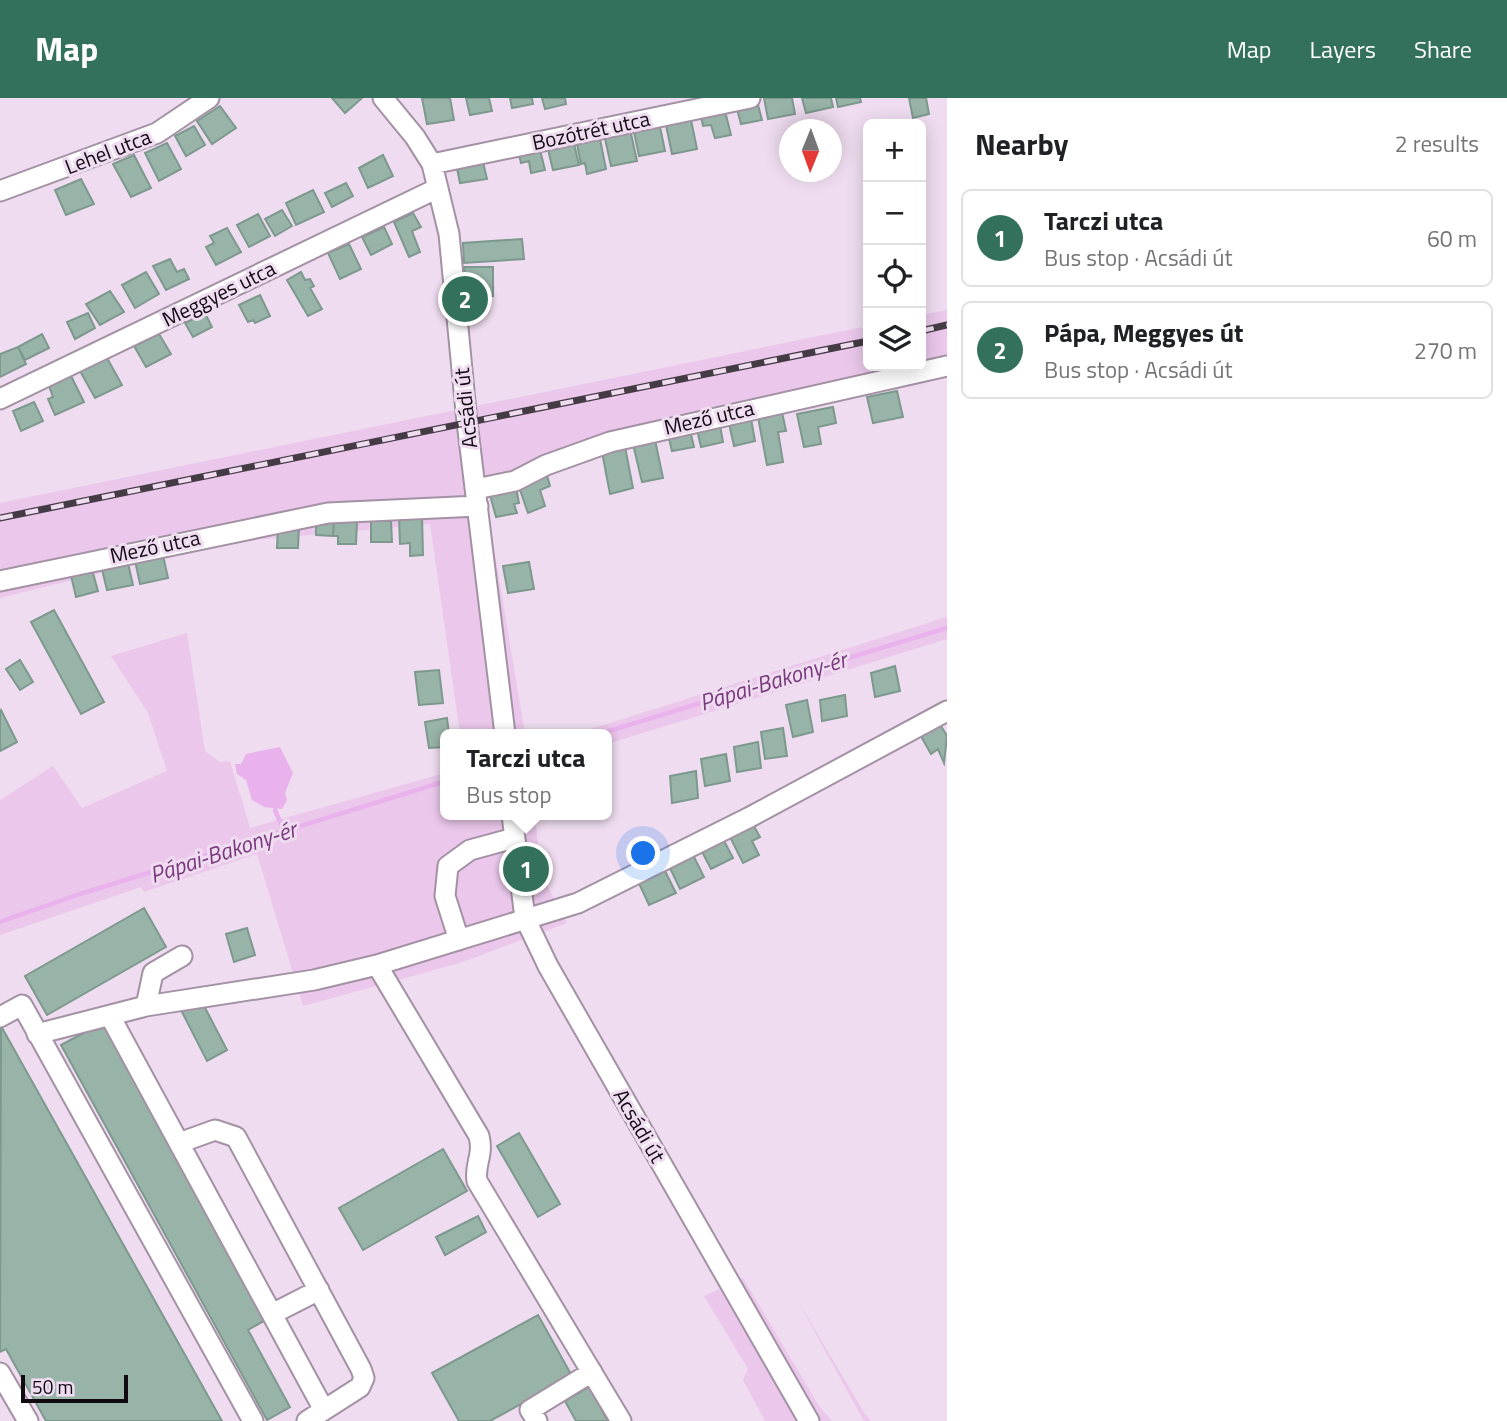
<!DOCTYPE html>
<html lang="en">
<head>
<meta charset="utf-8">
<style>
  :root { --surface:#fff; --page:#f2f2f2; --text:#202124; --muted:#757577; --line:#e0e0e0; --accent:#34715c }
  body { margin:0; font-family:"Titillium Web",sans-serif; background:var(--page); color:var(--text) }
  .controls { position:absolute; right:21px; top:21px; display:grid; overflow:hidden; border-radius:10px; box-shadow:0 4px 18px #0003 }
  .controls button { width:63px; height:63px; display:grid; place-items:center; padding:0; border:0; border-bottom:2px solid var(--line); background:var(--surface); color:var(--text); font:35px sans-serif }
  .compass { position:absolute; left:779px; top:21px; width:63px; height:63px; border-radius:50%; background:var(--surface); box-shadow:0 4px 18px #0003; rotate:181deg }
  .scale { position:absolute; left:21px; bottom:18px; width:107px; box-sizing:border-box; padding-left:7px; border:4px solid #110b11; border-top:0; font-size:19px; line-height:24px; white-space:nowrap; color:#110b11; -webkit-text-stroke:5px #efdcf0; paint-order:stroke }
  .you { position:absolute; left:644px; top:756px; width:24px; height:24px; margin:-18px; border:5px solid #fff; border-radius:50%; background:#1a73e8; box-shadow:0 0 0 10px #1a73e833 }
  .badge { display:grid; place-items:center; width:46px; height:46px; border-radius:50%; background:var(--accent); color:#fff; font-size:23px; font-weight:700 }
  .pin { position:absolute; translate:-50% -50%; border:4px solid #fff; box-shadow:0 2px 7px #0006 }
  .popup { position:absolute; left:440px; top:631px; width:172px; height:91px; box-sizing:border-box; display:grid; place-content:center; border-radius:10px; background:var(--surface); filter:drop-shadow(0 2px 5px #0005); font-size:23px; white-space:nowrap; color:var(--muted) }
  .popup b { font-size:26px; color:var(--text) }
  .popup::after { content:''; position:absolute; left:50%; top:100%; margin-left:-14px; border:14px solid transparent; border-top-color:var(--surface) }
  .list { margin:0; padding:0; list-style:none }
  h2 { display:flex; justify-content:space-between; align-items:center; height:91px; margin:0; padding:0 28px; font-size:30px }
  h2 small { font-size:23px; font-weight:400; color:var(--muted) }
  .list li { display:grid; grid-template-columns:46px 1fr auto; gap:21px; align-items:center; box-sizing:border-box; height:98px; margin:0 14px 14px; padding:0 14px; border:2px solid var(--line); border-radius:10px }
  .list b { display:block; font-size:26px; white-space:nowrap }
  .list p { margin:0; font-size:23px; white-space:nowrap; color:var(--muted) }
  .list em { font-size:23px; font-style:normal; color:var(--muted) }
  .icon { flex:none; width:38px; height:38px; fill:none; stroke:currentColor; stroke-width:2; stroke-linecap:round; stroke-linejoin:round }
  .map { position:relative; flex:none; width:947px; height:1323px; overflow:hidden }
  header { display:flex; align-items:center; gap:42px; box-sizing:border-box; height:98px; padding:0 35px; background:var(--accent); color:#fff }
  header strong { font-size:33px }
  nav { display:flex; gap:38px; margin-inline-start:auto; font-size:24px }
  main { display:flex }
  aside { flex:1; background:var(--surface) }
  .map>svg:first-child { display:block }
</style>
</head>
<body>
<header>
<strong>Map</strong>
<nav><a>Map</a><a>Layers</a><a>Share</a></nav>
</header>
<main>
<div class="map">
<svg width="947" height="1323" viewBox="0 0 947 1323">
  <rect width="100%" height="100%" fill="#efdcf0"/>
  <path fill="#eac7eb" d="M 947,212 L 947,277 L 619,345 L 485,396 L 525,636 L 460,636 L 430,426 L 220,445 L 0,500 L 0,405 L 868,228 L 868,268 L 921,268 L 921,217 Z
    M 947,519 L 947,541 L 607,646 L 606,636 L 575,636 Z
    M 187,535 L 205,653 L 220,664 L 230,663 L 250,730 L 445,675 L 446,717 L 535,717 L 541,776 L 567,825 L 460,865 L 303,908 L 257,756 L 144,794 L 141,789 L 0,837 L 0,702 L 53,668 L 82,710 L 167,673 L 148,615 L 111,558 Z
    M 743,1180 L 819,1308 L 832,1323 L 765,1323 L 743,1282 L 748,1271 L 704,1198 Z
    M 796,1200 L 865,1316 L 871,1323 L 864,1323 Z"/>
  <path fill="#e9b2ec" d="M 280,649 L 293,675 L 285,695 L 287,702 L 282,711 L 264,709 L 252,702 L 246,682 L 237,676 L 235,666 L 241,666 L 246,656 Z"/>
  <g fill="none" stroke-linecap="round" stroke-linejoin="round">
    <path stroke="#e9b2ec" stroke-width="4.5" d="M 599,636 L 947,530
      M 275,712 L 284,733
      M 0,824 L 80,796 L 446,683"/>
  </g>
  <path fill="#98b3a8" stroke="#7d988d" stroke-width="2" d="M 332,0 L 362,0 L 345,15 Z
    M 422,0 L 450,0 L 454,22 L 427,26 Z
    M 466,0 L 489,0 L 492,13 L 470,17 Z
    M 510,0 L 532,0 L 533,6 L 512,10 Z
    M 542,0 L 565,0 L 566,6 L 545,11 Z
    M 764,0 L 792,0 L 795,16 L 768,21 Z
    M 802,0 L 831,0 L 833,9 L 806,15 Z
    M 836,0 L 860,0 L 861,4 L 838,9 Z
    M 909,0 L 926,0 L 929,16 L 913,20 Z
    M 757,3 L 762,22 L 741,26 L 736,7 Z
    M 220,8 L 236,30 L 212,46 L 197,23 Z
    M 724,9 L 731,37 L 715,40 L 711,27 L 703,28 L 700,14 Z
    M 690,17 L 697,51 L 672,56 L 665,22 Z
    M 659,24 L 665,53 L 639,58 L 633,29 Z
    M 194,28 L 205,47 L 186,58 L 175,38 Z
    M 630,31 L 637,63 L 611,68 L 604,36 Z
    M 599,36 L 606,71 L 587,76 L 585,65 L 581,66 L 576,41 Z
    M 573,41 L 579,67 L 553,72 L 547,47 Z
    M 167,45 L 181,71 L 159,83 L 145,55 Z
    M 539,48 L 545,72 L 531,75 L 529,63 L 521,65 L 518,52 Z
    M 134,57 L 151,90 L 131,99 L 113,66 Z
    M 383,57 L 393,78 L 368,90 L 359,70 Z
    M 482,60 L 487,81 L 460,85 L 456,65 Z
    M 81,81 L 94,106 L 66,117 L 55,92 Z
    M 346,85 L 353,98 L 332,109 L 325,95 Z
    M 313,92 L 324,114 L 296,127 L 286,105 Z
    M 282,112 L 292,128 L 275,138 L 265,121 Z
    M 413,115 L 421,129 L 412,133 L 420,154 L 409,159 L 394,124 Z
    M 258,116 L 270,138 L 249,149 L 237,127 Z
    M 384,129 L 392,146 L 371,157 L 362,139 Z
    M 227,130 L 241,154 L 216,167 L 206,149 L 214,145 L 210,138 Z
    M 522,141 L 524,161 L 464,165 L 463,145 Z
    M 349,146 L 361,171 L 340,181 L 328,155 Z
    M 170,161 L 177,174 L 184,171 L 189,181 L 166,192 L 153,168 Z
    M 464,169 L 493,169 L 493,198 L 465,199 Z
    M 146,174 L 159,196 L 135,210 L 122,187 Z
    M 301,174 L 305,182 L 310,181 L 314,188 L 310,190 L 322,211 L 308,218 L 287,182 Z
    M 110,193 L 124,214 L 100,227 L 86,206 Z
    M 260,197 L 270,218 L 255,225 L 253,222 L 248,224 L 239,207 Z
    M 88,215 L 95,230 L 75,241 L 67,224 Z
    M 205,215 L 212,229 L 193,239 L 185,225 Z
    M 42,236 L 49,250 L 25,262 L 18,249 Z
    M 159,236 L 171,256 L 146,269 L 134,248 Z
    M 18,249 L 26,266 L 0,279 L 0,256 Z
    M 107,260 L 122,287 L 95,300 L 80,273 Z
    M 71,278 L 84,304 L 55,317 L 48,301 L 53,299 L 49,288 Z
    M 897,293 L 903,319 L 873,325 L 867,299 Z
    M 34,304 L 43,323 L 21,333 L 13,313 Z
    M 833,309 L 836,325 L 818,329 L 821,346 L 804,349 L 797,316 Z
    M 782,314 L 786,333 L 778,334 L 783,364 L 767,367 L 758,319 Z
    M 750,315 L 755,343 L 734,348 L 728,321 Z
    M 719,322 L 723,344 L 701,349 L 696,327 Z
    M 689,328 L 694,349 L 672,353 L 667,332 Z
    M 655,342 L 663,380 L 642,384 L 633,346 Z
    M 625,349 L 633,390 L 610,396 L 602,354 Z
    M 546,374 L 550,388 L 540,392 L 545,408 L 528,415 L 518,386 Z
    M 516,390 L 519,405 L 514,406 L 517,415 L 496,419 L 490,397 Z
    M 422,418 L 423,457 L 410,458 L 410,445 L 400,446 L 399,419 Z
    M 371,423 L 391,423 L 392,444 L 371,444 Z
    M 316,424 L 334,424 L 333,438 L 316,437 Z
    M 334,424 L 357,424 L 356,446 L 338,446 L 338,438 L 333,438 Z
    M 278,428 L 299,429 L 298,450 L 277,450 Z
    M 162,453 L 168,480 L 140,486 L 134,458 Z
    M 127,461 L 133,487 L 107,492 L 101,467 Z
    M 529,464 L 534,491 L 508,495 L 503,468 Z
    M 91,468 L 98,493 L 76,499 L 70,473 Z
    M 54,512 L 104,604 L 81,616 L 31,524 Z
    M 20,562 L 33,584 L 20,592 L 6,571 Z
    M 895,568 L 900,593 L 875,599 L 871,575 Z
    M 439,572 L 443,605 L 419,607 L 415,574 Z
    M 845,597 L 847,618 L 822,623 L 820,602 Z
    M 807,602 L 813,634 L 793,639 L 786,607 Z
    M 1,612 L 17,644 L 0,653 L 0,613 Z
    M 447,620 L 449,636 L 446,636 L 446,649 L 429,650 L 425,624 Z
    M 938,623 L 947,638 L 944,665 L 938,651 L 931,656 L 918,633 Z
    M 783,630 L 787,658 L 765,661 L 761,634 Z
    M 758,644 L 761,670 L 737,674 L 734,649 Z
    M 726,656 L 730,683 L 705,688 L 701,661 Z
    M 696,673 L 698,700 L 672,705 L 670,678 Z
    M 751,723 L 760,739 L 752,743 L 759,757 L 743,765 L 728,735 Z
    M 721,737 L 733,760 L 711,771 L 699,748 Z
    M 691,753 L 704,779 L 680,791 L 667,764 Z
    M 662,767 L 676,795 L 649,807 L 636,779 Z
    M 144,810 L 166,849 L 47,917 L 25,878 Z
    M 247,830 L 255,857 L 234,864 L 226,836 Z
    M 201,902 L 227,952 L 207,963 L 181,912 Z
    M 104,924 L 267,1221 L 248,1232 L 290,1309 L 267,1322 L 61,947 Z
    M 1,928 L 222,1323 L 46,1323 L 6,1251 L 0,1254 Z
    M 519,1035 L 560,1106 L 538,1119 L 497,1048 Z
    M 443,1051 L 467,1093 L 363,1152 L 339,1110 Z
    M 478,1118 L 486,1134 L 445,1157 L 436,1139 Z
    M 538,1217 L 572,1278 L 490,1323 L 459,1323 L 432,1275 Z
    M 589,1289 L 608,1323 L 576,1323 L 565,1303 Z"/>
  <g fill="none" stroke-linecap="round" stroke-linejoin="round">
    <g stroke="#a391a4" stroke-width="23">
      <path id="minor" d="M 383,0 L 415,39 L 432,66 L 449,136 L 467,324 L 505,636
        M 432,66 L 750,0
        M 0,93 L 157,35 L 209,0
        M 0,301 L 438,90
        M 476,391 L 515,383 L 546,367 L 610,344 L 947,268
        M 0,483 L 328,415 L 478,408
        M 512,717 L 525,820 L 548,868 L 809,1323
        M 459,842 L 445,798 L 448,768 L 470,752 L 514,740
        M 377,867 L 479,1038 C 484,1058 474,1066 477,1083 L 621,1323
        M 146,908 L 153,875 L 182,858
        M 110,918 L 324,1312
        M 0,919 L 22,907 L 253,1323
        M 37,936 L 146,908 L 314,882 L 377,867 L 578,805 L 750,719 L 947,613
        M 179,1045 L 215,1032 L 236,1039 L 361,1271 L 364,1280 L 360,1289 L 307,1323
        M 272,1216 L 319,1192
        M 0,1275 L 28,1323
        M 537,1323 L 530,1312 L 592,1274"/>
    </g>
    <use href="#minor" stroke="#fff" stroke-width="19"/>
    <g stroke="#443b44" stroke-width="7">
      <path id="rail" d="M 921,233 L 947,227
        M 0,420 L 868,243"/>
    </g>
    <use href="#rail" stroke="#efdcf0" stroke-width="4.5" stroke-dasharray="13" stroke-linecap="butt"/>
  </g>
  <g text-anchor="middle" stroke-width="6" stroke-linejoin="round" paint-order="stroke">
    <g font-size="21" fill="#110b11" stroke="#efdcf0">
      <text transform="translate(591 33) rotate(-12)" y="7">Bozótrét utca</text>
      <text transform="translate(108 54) rotate(-21)" y="7">Lehel utca</text>
      <text transform="translate(219 196) rotate(-26)" y="7">Meggyes utca</text>
      <text transform="translate(466 310) rotate(-96)" y="7">Acsádi út</text>
      <text transform="translate(709 320) rotate(-13)" y="7">Mező utca</text>
      <text transform="translate(155 449) rotate(-12)" y="7">Mező utca</text>
      <text transform="translate(639 1028) rotate(60)" y="7">Acsádi út</text>
    </g>
    <g font-size="23" font-style="italic" fill="#793a7e" stroke="#efdcf0">
      <text transform="translate(773 583) rotate(-17)" y="8">Pápai-Bakony-ér</text>
      <text transform="translate(223 754) rotate(-18)" y="8">Pápai-Bakony-ér</text>
    </g>
  </g>
</svg>
<div class="controls">
<button>+</button>
<button>−</button>
<button><svg class="icon" aria-label="locate" viewBox="0 0 24 24"><circle cx="12" cy="12" r="6"/><path d="M12 2v4M12 18v4M2 12h4M18 12h4"/></svg></button>
<button><svg class="icon" aria-label="layers" viewBox="0 0 24 24"><path d="M12 4l9 5-9 5-9-5zM3 14l9 5 9-5"/></svg></button>
</div>
<svg class="compass" viewBox="-18 -18 36 36"><path d="M0-13l5 13h-10z" fill="#e53935"/><path d="M0 13l5-13h-10z" fill="#757577"/></svg>
<div class="scale">50 m</div>
<div class="you"></div>
<div class="pin badge" style="left:526px;top:771px">1</div>
<div class="popup"><b>Tarczi utca</b>Bus stop</div>
<div class="pin badge" style="left:465px;top:201px">2</div>
</div>
<aside>
<h2>Nearby<small>2 results</small></h2>
<ul class="list">
<li><span class="badge">1</span><div><b>Tarczi utca</b><p>Bus stop · Acsádi út</p></div><em>60 m</em></li>
<li><span class="badge">2</span><div><b>Pápa, Meggyes út</b><p>Bus stop · Acsádi út</p></div><em>270 m</em></li>
</ul>
</aside>
</main>
</body>
</html>
